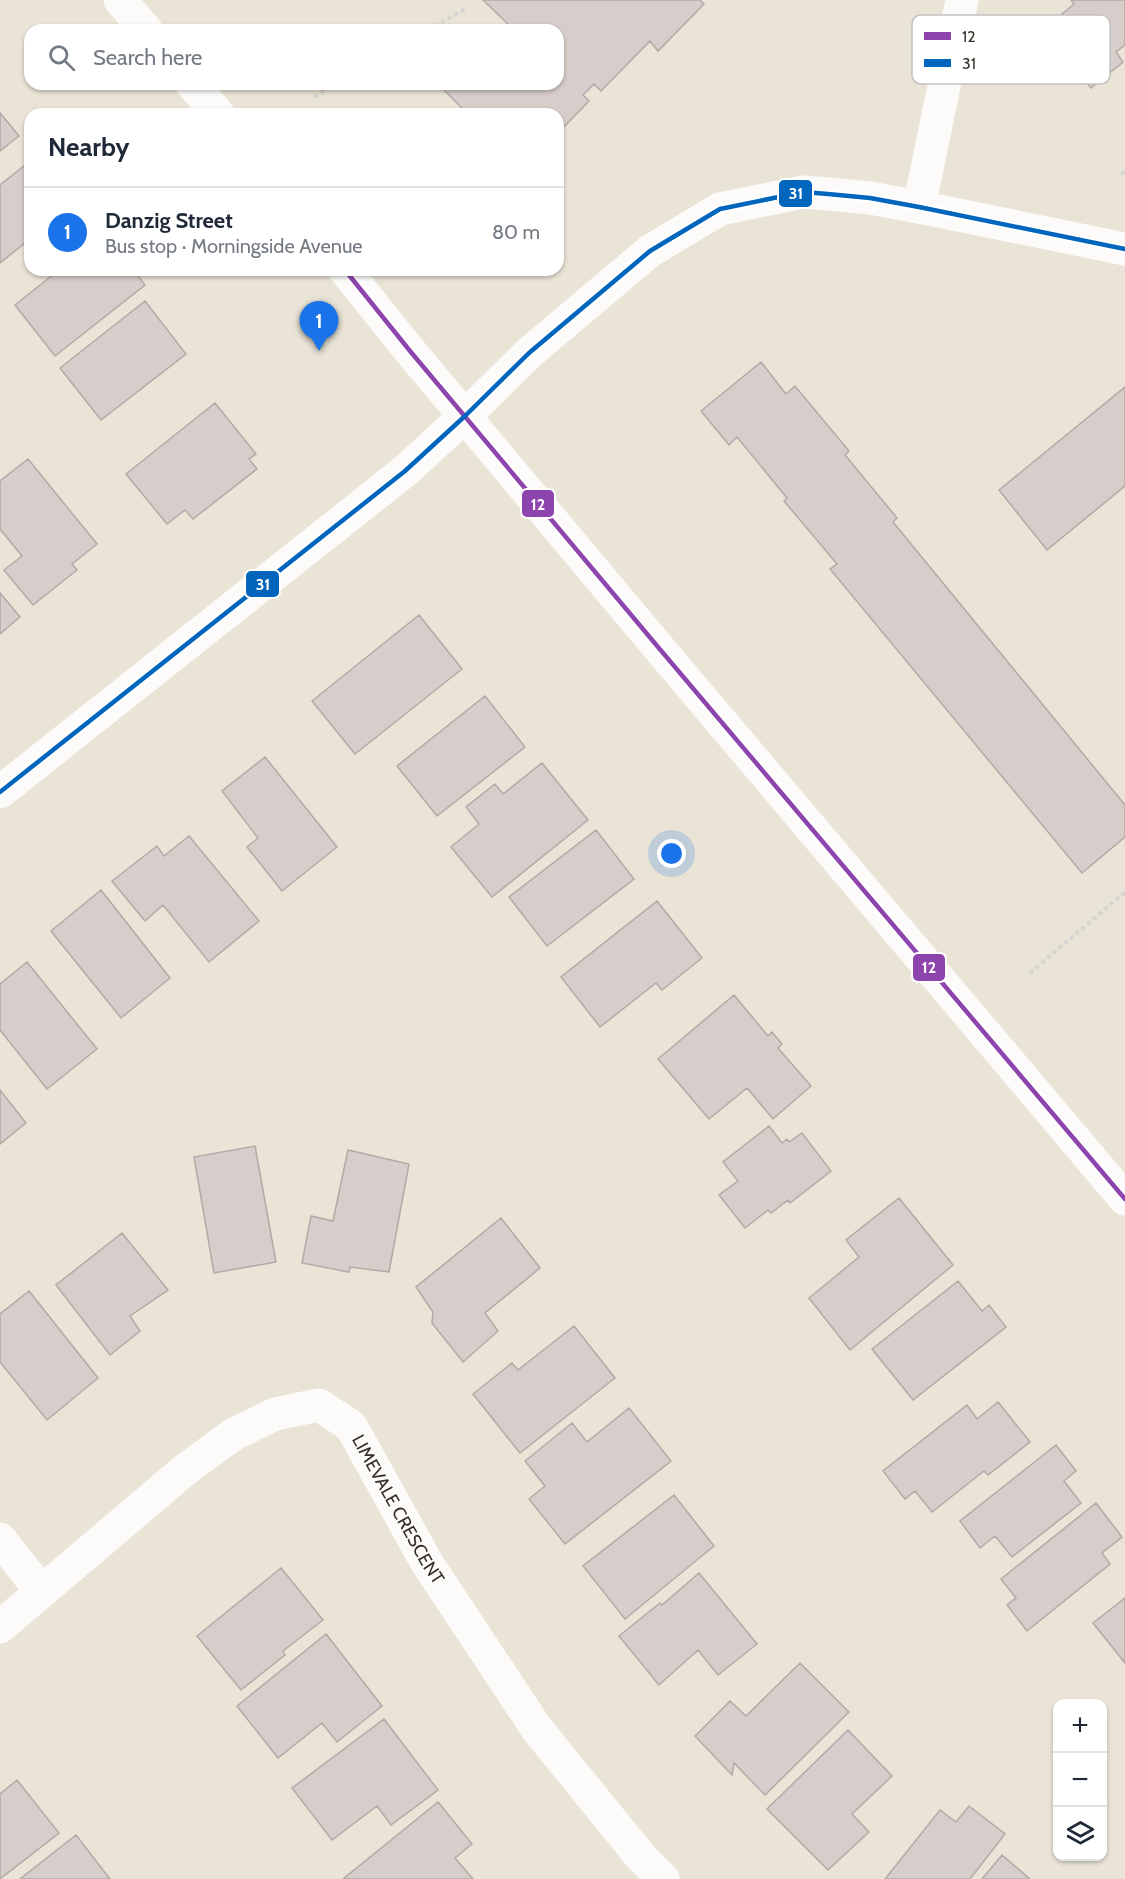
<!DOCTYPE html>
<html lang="en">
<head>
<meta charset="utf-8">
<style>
  :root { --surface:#fff; --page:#f2f2f3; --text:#1f2937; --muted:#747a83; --line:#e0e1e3; --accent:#1a73e8 }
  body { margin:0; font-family:Cabin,sans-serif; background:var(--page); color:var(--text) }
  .controls { position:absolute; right:18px; bottom:18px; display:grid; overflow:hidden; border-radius:12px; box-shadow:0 2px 4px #0004 }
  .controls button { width:54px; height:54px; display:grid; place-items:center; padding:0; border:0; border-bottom:2px solid var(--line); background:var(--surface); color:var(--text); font:30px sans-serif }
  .you { position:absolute; left:672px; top:854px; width:21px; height:21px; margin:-15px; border:4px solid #fff; border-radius:50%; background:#1a73e8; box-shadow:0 0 0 9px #1a73e833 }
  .badge { display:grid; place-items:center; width:39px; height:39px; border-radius:50%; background:var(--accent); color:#fff; font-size:20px; font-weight:700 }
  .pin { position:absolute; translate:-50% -50px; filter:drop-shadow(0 2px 3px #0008) }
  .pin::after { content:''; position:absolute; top:32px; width:21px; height:18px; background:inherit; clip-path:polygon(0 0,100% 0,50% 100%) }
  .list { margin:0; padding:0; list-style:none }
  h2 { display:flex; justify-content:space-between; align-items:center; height:78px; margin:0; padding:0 24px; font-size:26px }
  h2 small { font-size:20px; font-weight:400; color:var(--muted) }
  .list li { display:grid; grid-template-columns:39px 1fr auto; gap:18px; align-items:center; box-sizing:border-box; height:90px; padding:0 24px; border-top:2px solid var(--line) }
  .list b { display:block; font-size:22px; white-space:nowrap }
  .list p { margin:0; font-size:20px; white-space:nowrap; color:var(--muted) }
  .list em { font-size:20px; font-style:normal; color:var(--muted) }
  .icon { flex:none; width:33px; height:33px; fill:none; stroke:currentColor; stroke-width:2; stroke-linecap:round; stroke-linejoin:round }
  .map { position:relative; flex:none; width:1125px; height:1879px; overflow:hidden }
  .search { position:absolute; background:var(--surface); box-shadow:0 2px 4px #0004; left:24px; top:24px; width:540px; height:66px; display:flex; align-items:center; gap:15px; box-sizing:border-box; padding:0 21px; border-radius:18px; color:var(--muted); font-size:22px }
  .panel { position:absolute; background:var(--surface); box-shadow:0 2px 4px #0004; left:24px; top:108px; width:540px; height:168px; border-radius:18px }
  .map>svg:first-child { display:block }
</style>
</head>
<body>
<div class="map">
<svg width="1125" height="1879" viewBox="0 0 1125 1879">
  <rect width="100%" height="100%" fill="#e9e4d6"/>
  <path fill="#d7cdcb" stroke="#b1aba7" stroke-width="1.5" d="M 483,0 L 700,0 L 704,4 L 658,51 L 650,41 L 601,91 L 594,84 L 583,95 L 589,101 L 558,133 L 558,114 L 468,114 L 444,90 L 450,84 L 558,84 L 558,30 L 504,30 L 509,25 Z
    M 1071,0 L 1125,0 L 1125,45 L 1116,52 L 1123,62 L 1091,88 L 1043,30 L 1074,4 Z
    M 0,113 L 19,136 L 0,151 Z
    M 30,161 L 30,239 L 0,263 L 0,185 Z
    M 59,270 L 134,270 L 145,285 L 55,356 L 15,305 Z
    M 145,301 L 186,354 L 101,420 L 60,368 Z
    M 761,362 L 786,394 L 795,386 L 849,451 L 845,455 L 897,518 L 893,522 L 1125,805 L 1125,837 L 1082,873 L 830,569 L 837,564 L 784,501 L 787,498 L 737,437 L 729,445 L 701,411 Z
    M 1125,387 L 1125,486 L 1047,550 L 999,490 Z
    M 215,403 L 256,454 L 249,459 L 257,469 L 193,519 L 185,510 L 167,524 L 126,474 Z
    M 28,459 L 97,544 L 72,564 L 77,570 L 33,605 L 4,570 L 22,556 L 0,529 L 0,481 Z
    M 0,593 L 20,617 L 0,634 Z
    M 419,615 L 462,669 L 355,754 L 312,701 Z
    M 485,696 L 525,747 L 437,816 L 397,766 Z
    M 265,757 L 337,847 L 282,891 L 247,847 L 258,838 L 222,791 Z
    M 542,763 L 588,820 L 492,897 L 451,847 L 479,824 L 466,807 L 495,784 L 503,794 Z
    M 596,830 L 634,879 L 547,946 L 509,897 Z
    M 189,836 L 259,921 L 209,962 L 163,905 L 145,921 L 112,881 L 157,846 L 164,856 Z
    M 101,890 L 170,978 L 121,1018 L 51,931 Z
    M 657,901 L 702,958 L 662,990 L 656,983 L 600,1027 L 561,977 Z
    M 27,962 L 97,1049 L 47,1089 L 0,1030 L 0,984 Z
    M 734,995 L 768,1036 L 772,1032 L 782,1044 L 778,1048 L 811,1086 L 773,1119 L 747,1088 L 709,1119 L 658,1059 Z
    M 0,1090 L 26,1123 L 0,1144 Z
    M 769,1126 L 782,1143 L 787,1139 L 789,1142 L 802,1133 L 831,1171 L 790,1203 L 788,1200 L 771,1213 L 768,1210 L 745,1228 L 719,1195 L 738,1181 L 723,1162 Z
    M 255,1146 L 276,1262 L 214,1273 L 194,1157 Z
    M 348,1150 L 409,1164 L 389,1272 L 350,1267 L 349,1272 L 302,1263 L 311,1216 L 333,1221 Z
    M 899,1198 L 953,1265 L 850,1350 L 809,1298 L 859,1257 L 846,1240 Z
    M 501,1218 L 540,1268 L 485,1313 L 498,1331 L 463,1362 L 432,1323 L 433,1312 L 416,1287 Z
    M 122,1233 L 168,1290 L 130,1316 L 140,1331 L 110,1355 L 56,1285 Z
    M 958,1281 L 982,1311 L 989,1305 L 1006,1327 L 913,1400 L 872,1349 Z
    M 29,1291 L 98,1378 L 47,1420 L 0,1362 L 0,1314 Z
    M 574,1326 L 615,1378 L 520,1453 L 473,1394 L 512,1363 L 518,1370 Z
    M 998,1402 L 1030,1442 L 988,1475 L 984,1471 L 932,1512 L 915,1491 L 905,1499 L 883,1471 L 967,1405 L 977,1419 Z
    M 629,1408 L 671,1461 L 565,1544 L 529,1499 L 545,1486 L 525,1461 L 572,1423 L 587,1442 Z
    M 1056,1445 L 1076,1471 L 1064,1481 L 1081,1503 L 1012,1557 L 995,1536 L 980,1548 L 960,1521 Z
    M 674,1495 L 714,1546 L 625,1619 L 583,1566 Z
    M 1096,1503 L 1122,1537 L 1102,1553 L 1110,1564 L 1027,1631 L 1007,1605 L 1016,1598 L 1001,1579 Z
    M 281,1568 L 323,1620 L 283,1651 L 285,1655 L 241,1690 L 197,1636 Z
    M 699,1573 L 757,1644 L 718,1675 L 698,1650 L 659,1685 L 619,1636 L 660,1603 L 662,1605 Z
    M 1125,1598 L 1125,1663 L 1093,1623 Z
    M 326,1634 L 382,1706 L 337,1742 L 322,1723 L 278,1758 L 237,1706 Z
    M 800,1663 L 849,1712 L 765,1795 L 734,1763 L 732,1775 L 695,1736 L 730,1701 L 746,1716 Z
    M 384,1719 L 438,1790 L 391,1825 L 377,1806 L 332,1840 L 292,1788 Z
    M 848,1730 L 892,1776 L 852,1814 L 869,1832 L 828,1870 L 767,1809 Z
    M 17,1780 L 59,1833 L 0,1879 L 0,1794 Z
    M 438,1802 L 472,1844 L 455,1858 L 473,1879 L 343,1879 Z
    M 969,1806 L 1005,1834 L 970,1879 L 885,1879 L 940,1810 L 956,1822 Z
    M 76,1835 L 110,1879 L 20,1879 Z
    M 1002,1855 L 1030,1879 L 982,1879 Z"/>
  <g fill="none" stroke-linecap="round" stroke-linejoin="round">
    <path stroke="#d6d5d0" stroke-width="4" stroke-dasharray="4.5 3" stroke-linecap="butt" d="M 428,30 L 467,8
      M 314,97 L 336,84
      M 1122,175 L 1125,168
      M 1030,973 L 1125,892"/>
    <g stroke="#fcfbf9" stroke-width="33">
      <path d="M 919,207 L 962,0"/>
      <path d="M 0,792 L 405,471 L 465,416 L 529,353 L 650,251 L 720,209 L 803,192 L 828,194 L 870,198 L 919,207 L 1125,249"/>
      <path d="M 0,1539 L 41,1591"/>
      <path id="s1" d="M 0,1627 L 186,1469 L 234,1434 L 275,1414 L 319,1405 L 351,1426 L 427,1563 L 537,1729 L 641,1857 L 663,1879"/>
    </g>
    <path stroke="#fcfbf9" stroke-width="33" d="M 120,0 L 146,30
      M 192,84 L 218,114
      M 345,270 L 410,351 L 658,647 L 1125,1199"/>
    <g stroke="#fff" stroke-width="9">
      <path id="bus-1" d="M 345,270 L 410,351 L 658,647 L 1125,1199"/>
    </g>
    <g stroke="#fff" stroke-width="9">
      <path id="bus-2" d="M 0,792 L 405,471 L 465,416 L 529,353 L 650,251 L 720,209 L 803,192 L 828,194 L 870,198 L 919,207 L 1125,249"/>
    </g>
    <use href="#bus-1" stroke="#8e44ad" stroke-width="4.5"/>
    <use href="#bus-2" stroke="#0065bd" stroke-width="4.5"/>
  </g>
  <g text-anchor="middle" stroke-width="6" stroke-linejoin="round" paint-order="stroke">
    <g font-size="18" fill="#343027" stroke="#fff">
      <text dy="6" stroke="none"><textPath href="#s1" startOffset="528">LIMEVALE CRESCENT</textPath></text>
    </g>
  </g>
  <rect x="912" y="15" width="198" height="69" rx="9" fill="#fff" stroke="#c2c1be" stroke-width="1.5"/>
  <rect x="924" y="32" width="27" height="8" fill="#8e44ad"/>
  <rect x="924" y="59" width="27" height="8" fill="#0065bd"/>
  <g font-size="16" fill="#343027">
    <text x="962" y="42">12</text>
    <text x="962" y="69">31</text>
  </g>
  <g stroke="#fff" stroke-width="2">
    <rect x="778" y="179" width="35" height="29" rx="6" fill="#0065bd"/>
    <rect x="521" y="489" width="34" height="29" rx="6" fill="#8e44ad"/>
    <rect x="245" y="570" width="35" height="28" rx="6" fill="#0065bd"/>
    <rect x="912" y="953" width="34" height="29" rx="6" fill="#8e44ad"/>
  </g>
  <g font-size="16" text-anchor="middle" font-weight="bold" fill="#fff">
    <text x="796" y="199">31</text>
    <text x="538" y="510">12</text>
    <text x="263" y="590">31</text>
    <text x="929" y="973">12</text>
  </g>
</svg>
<div class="controls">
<button>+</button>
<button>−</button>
<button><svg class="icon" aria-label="layers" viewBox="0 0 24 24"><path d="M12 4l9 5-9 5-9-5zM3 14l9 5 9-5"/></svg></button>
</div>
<div class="you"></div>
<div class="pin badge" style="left:319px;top:351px">1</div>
<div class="search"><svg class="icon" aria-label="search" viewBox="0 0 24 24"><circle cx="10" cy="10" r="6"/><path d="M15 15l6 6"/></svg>Search here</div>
<section class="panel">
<h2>Nearby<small></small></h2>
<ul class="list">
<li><span class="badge">1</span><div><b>Danzig Street</b><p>Bus stop · Morningside Avenue</p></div><em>80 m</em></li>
</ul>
</section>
</div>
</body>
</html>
